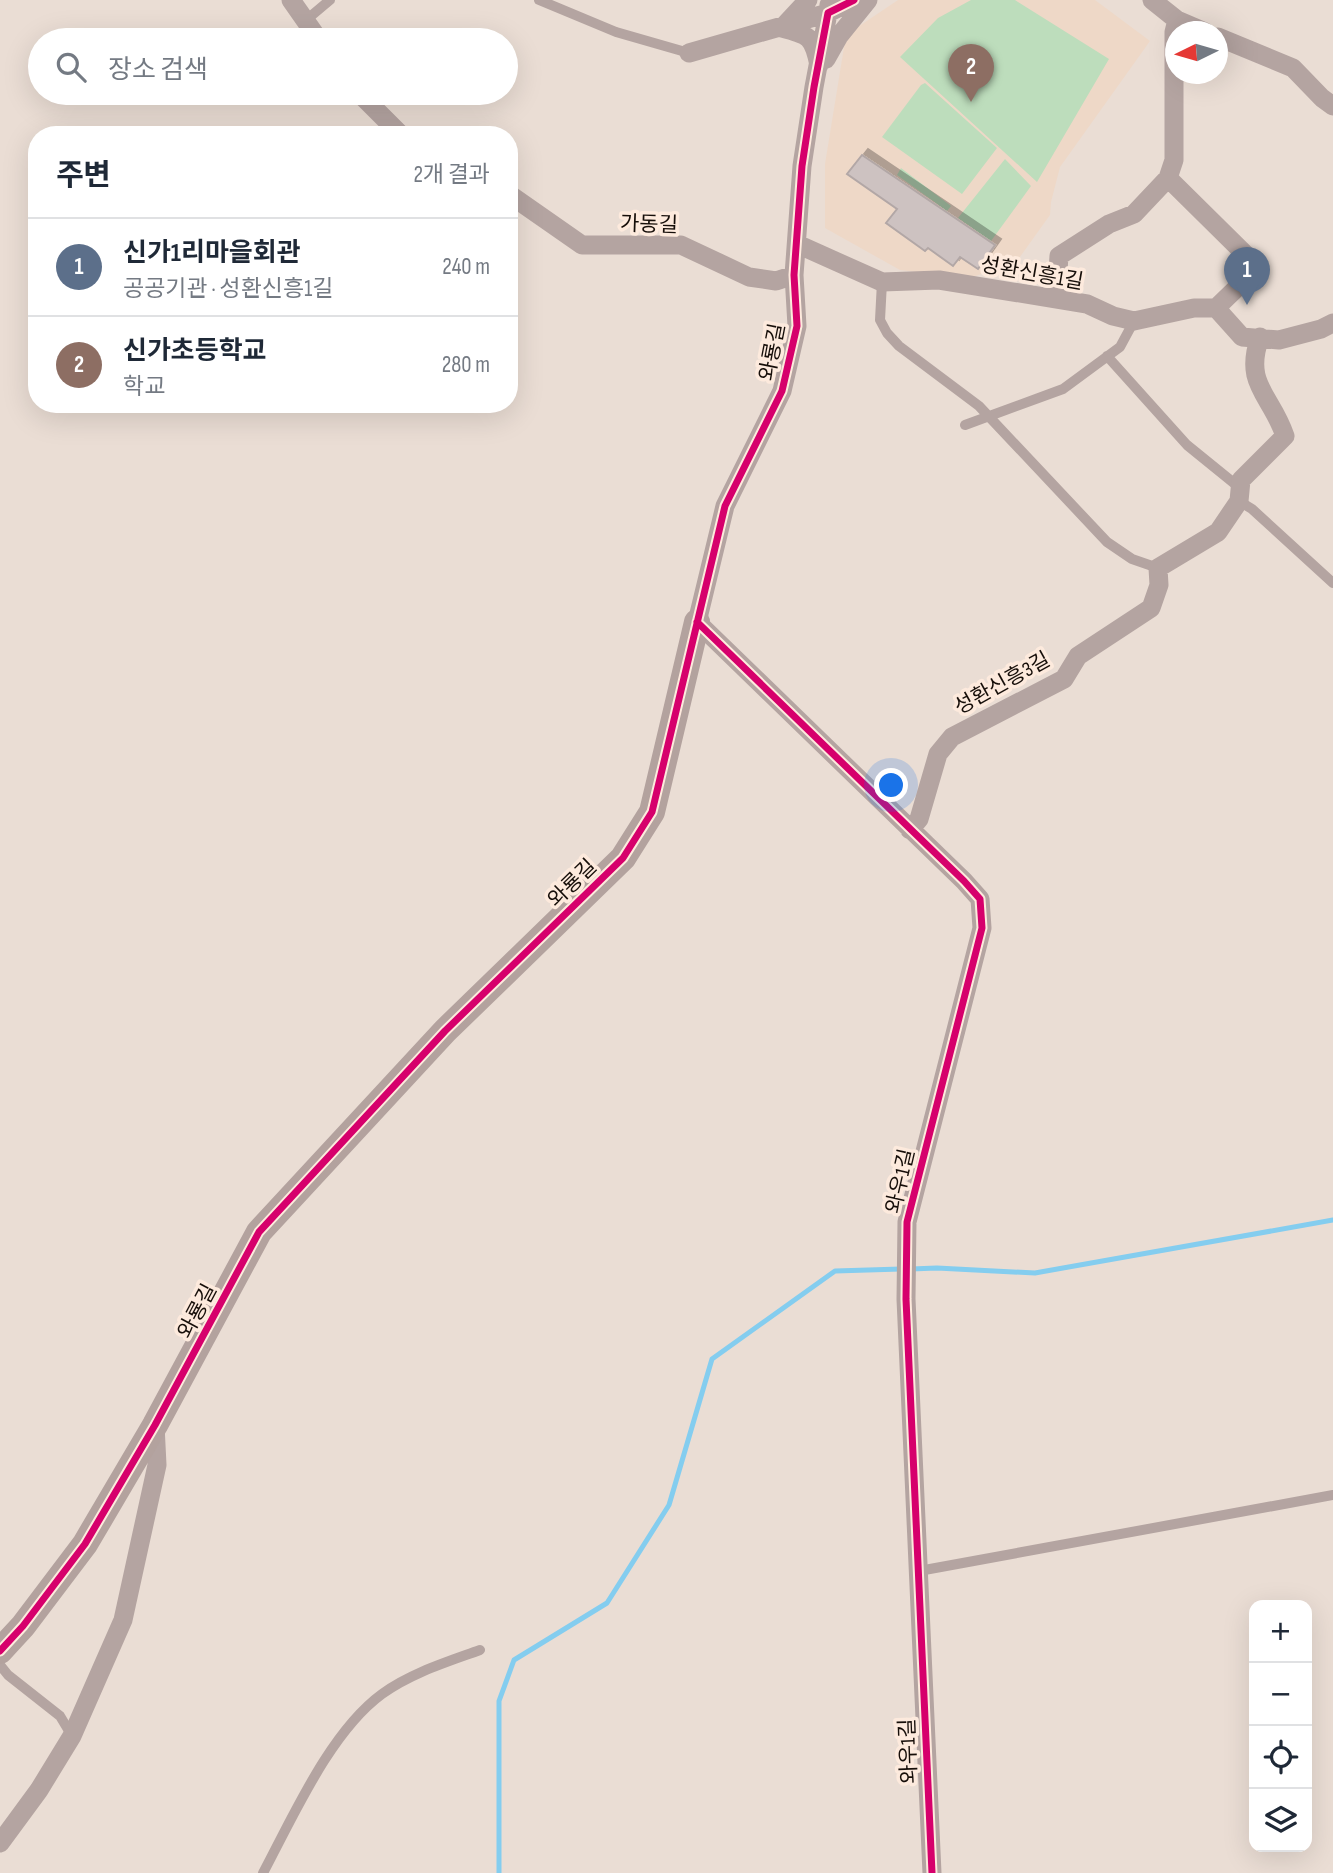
<!DOCTYPE html>
<html lang="ko">
<head>
<meta charset="utf-8">
<style>
  :root { --surface:#fff; --page:#f6f6f7; --text:#1f2937; --muted:#747a83; --line:#e0e1e3; --accent:#0b8043 }
  body { margin:0; font-family:"Sofia Sans Condensed","Noto Sans KR",sans-serif; background:var(--page); color:var(--text) }
  .controls { position:absolute; right:21px; bottom:21px; display:grid; overflow:hidden; border-radius:14px; box-shadow:0 7px 28px #0002 }
  .controls button { width:63px; height:63px; display:grid; place-items:center; padding:0; border:0; border-bottom:2px solid var(--line); background:var(--surface); color:var(--text); font:35px sans-serif }
  .compass { position:absolute; left:1165px; top:21px; width:63px; height:63px; border-radius:50%; background:var(--surface); box-shadow:0 7px 28px #0002; rotate:265deg }
  .you { position:absolute; left:892px; top:786px; width:24px; height:24px; margin:-18px; border:5px solid #fff; border-radius:50%; background:#1a73e8; box-shadow:0 0 0 10px #1a73e833 }
  .badge { display:grid; place-items:center; width:46px; height:46px; border-radius:50%; background:var(--accent); color:#fff; font-size:23px; font-weight:700 }
  .pin { position:absolute; translate:-50% -58px; filter:drop-shadow(0 2px 4px #0008) }
  .pin::after { content:''; position:absolute; top:37px; width:24px; height:21px; background:inherit; clip-path:polygon(0 0,100% 0,50% 100%) }
  .list { margin:0; padding:0; list-style:none }
  h2 { display:flex; justify-content:space-between; align-items:center; height:91px; margin:0; padding:0 28px; font-size:30px }
  h2 small { font-size:23px; font-weight:400; color:var(--muted) }
  .list li { display:grid; grid-template-columns:46px 1fr auto; gap:21px; align-items:center; box-sizing:border-box; height:98px; padding:0 28px; border-top:2px solid var(--line) }
  .list b { display:block; font-size:26px; white-space:nowrap }
  .list p { margin:0; font-size:23px; white-space:nowrap; color:var(--muted) }
  .list em { font-size:23px; font-style:normal; color:var(--muted) }
  .icon { flex:none; width:38px; height:38px; fill:none; stroke:currentColor; stroke-width:2; stroke-linecap:round; stroke-linejoin:round }
  .map { position:relative; flex:none; width:1333px; height:1873px; overflow:hidden }
  .search { position:absolute; background:var(--surface); box-shadow:0 7px 28px #0002; left:28px; top:28px; width:490px; height:77px; display:flex; align-items:center; gap:18px; box-sizing:border-box; padding:0 24px; border-radius:38px; color:var(--muted); font-size:26px }
  .panel { position:absolute; background:var(--surface); box-shadow:0 7px 28px #0002; left:28px; top:126px; width:490px; height:287px; border-radius:28px }
  .map>svg:first-child { display:block }
</style>
</head>
<body>
<div class="map">
<svg width="1333" height="1873" viewBox="0 0 1333 1873">
  <defs>
    <filter id="shadow"><feDropShadow dx="6" dy="-6" stdDeviation="0" flood-color="#0004"/></filter>
  </defs>
  <rect width="100%" height="100%" fill="#eaddd4"/>
  <path fill="#eed8c7" d="M 898,0 L 1095,0 L 1150,41 L 1060,167 L 1051,202 L 1050,215 L 1017,261 L 970,278 L 900,270 L 825,228 L 825,164 L 846,35 Z"/>
  <path fill="#bdddbc" d="M 971,0 L 1015,0 L 1109,59 L 1037,182 L 900,57 L 938,18 Z
    M 925,83 L 997,148 L 962,194 L 882,137 L 921,85 Z
    M 1005,159 L 1031,186 L 991,241 L 958,218 Z
    M 901,168 L 951,206 L 947,211 L 897,175 Z"/>
  <g fill="none" stroke-linecap="round" stroke-linejoin="round">
    <path stroke="#84cdef" stroke-width="5" d="M 911,1269 L 937,1268 L 1035,1273 L 1333,1220
      M 499,1873 L 499,1701 L 514,1660 L 607,1603 L 669,1505 L 712,1359 L 835,1271 L 901,1269"/>
  </g>
  <path fill="#cdc2c1" stroke="#b2a7a6" stroke-width="2" filter="url(#shadow)" d="M 862,155 L 995,245 L 978,269 L 960,257 L 953,266 L 928,248 L 925,251 L 886,223 L 897,209 L 847,174 Z"/>
  <g fill="none" stroke-linecap="round" stroke-linejoin="round">
    <path stroke="#b4a4a1" stroke-width="10" d="M 539,0 L 616,32 L 689,53
      M 305,21 L 330,0
      M 882,282 L 880,320 L 887,333 L 899,346 L 979,406 L 1107,542 L 1132,559 L 1158,568
      M 1107,356 L 1187,445 L 1240,488
      M 965,425 L 1063,389 L 1120,347 L 1134,321
      M 1239,501 L 1252,509 L 1333,583
      M 919,1571 L 1333,1495
      M 0,1665 L 8,1675 L 60,1716 L 72,1736
      M 263,1873 C 293,1817 330,1732 382,1694 C 411,1673 447,1662 480,1650"/>
    <path stroke="#b4a4a1" stroke-width="19" d="M 291,0 L 319,40
      M 808,0 L 782,28 C 809,35 813,36 819,65
      M 854,0 L 828,13 L 814,87 L 802,166 L 794,275 L 797,326 L 782,391 L 725,506 L 697,622 L 964,881 L 980,899 L 982,928 L 907,1222 L 906,1299 L 932,1873
      M 1152,0 L 1177,20 L 1205,32
      M 1218,37 L 1293,68 L 1322,98 L 1333,106
      M 689,53 L 828,13 L 829,5
      M 826,59 L 839,36 L 868,0
      M 359,93 L 401,135
      M 1168,178 L 1252,261 L 1247,278 L 1216,308
      M 509,194 L 582,245 L 681,245 L 749,277 L 776,281 L 794,275
      M 797,244 L 882,282 L 939,280 L 1087,304 L 1113,316 L 1134,321 L 1194,308 L 1216,308 L 1242,337 L 1279,340 L 1321,329 L 1333,323
      M 1056,299 L 1059,256 L 1109,224 L 1134,214 L 1168,178 L 1174,160 L 1174,32 L 1177,20
      M 910,830 L 919,819 L 938,754 L 952,737 L 1064,679 L 1078,656 L 1151,608 L 1159,585 L 1158,568 L 1218,532 L 1239,501 L 1241,480 L 1285,436 C 1271,394 1243,385 1260,337
      M 0,1843 L 39,1790 L 72,1736 L 123,1620 L 157,1465 L 155,1425"/>
    <path stroke="#b3a29e" stroke-width="26" d="M 0,1651 L 23,1626 L 85,1544 L 155,1425 L 259,1232 L 445,1031 L 623,858 L 652,812 L 697,622"/>
    <g stroke="#fdeadd" stroke-width="11">
      <path id="cycleway" d="M 697,622 L 964,881 L 980,899 L 982,928 L 907,1222 L 906,1299 L 932,1873
        M 0,1651 L 23,1626 L 85,1544 L 155,1425 L 259,1232 L 445,1031 L 623,858 L 652,812 L 725,506 L 782,391 L 797,326 L 794,275 L 802,166 L 814,87 L 828,13 L 854,0"/>
    </g>
    <use href="#cycleway" stroke="#d6006c" stroke-width="7"/>
  </g>
  <g text-anchor="middle" stroke-width="7" stroke-linejoin="round" paint-order="stroke">
    <g font-size="21" fill="#160e09" stroke="#fdeadd">
      <text transform="translate(649 224) rotate(2)" y="7">가동길</text>
      <text transform="translate(1032 273) rotate(10)" y="7">성환신흥1길</text>
      <text transform="translate(772 352) rotate(-79)" y="7">와룡길</text>
      <text transform="translate(1002 683) rotate(-29)" y="7">성환신흥3길</text>
      <text transform="translate(572 883) rotate(-44)" y="7">와룡길</text>
      <text transform="translate(900 1181) rotate(-77)" y="7">와우1길</text>
      <text transform="translate(197 1311) rotate(-62)" y="7">와룡길</text>
      <text transform="translate(908 1751) rotate(-92)" y="7">와우1길</text>
    </g>
  </g>
</svg>
<div class="controls">
<button>+</button>
<button>−</button>
<button><svg class="icon" aria-label="locate" viewBox="0 0 24 24"><circle cx="12" cy="12" r="6"/><path d="M12 2v4M12 18v4M2 12h4M18 12h4"/></svg></button>
<button><svg class="icon" aria-label="layers" viewBox="0 0 24 24"><path d="M12 4l9 5-9 5-9-5zM3 14l9 5 9-5"/></svg></button>
</div>
<svg class="compass" viewBox="-18 -18 36 36"><path d="M0-13l5 13h-10z" fill="#e53935"/><path d="M0 13l5-13h-10z" fill="#747a83"/></svg>
<div class="you"></div>
<div class="pin badge" style="left:1247px;top:305px;background:#5c6f8a">1</div>
<div class="pin badge" style="left:971px;top:102px;background:#8d6e63">2</div>
<div class="search"><svg class="icon" aria-label="search" viewBox="0 0 24 24"><circle cx="10" cy="10" r="6"/><path d="M15 15l6 6"/></svg>장소 검색</div>
<section class="panel">
<h2>주변<small>2개 결과</small></h2>
<ul class="list">
<li><span class="badge" style="background:#5c6f8a">1</span><div><b>신가1리마을회관</b><p>공공기관 · 성환신흥1길</p></div><em>240 m</em></li>
<li><span class="badge" style="background:#8d6e63">2</span><div><b>신가초등학교</b><p>학교</p></div><em>280 m</em></li>
</ul>
</section>
</div>
</body>
</html>
